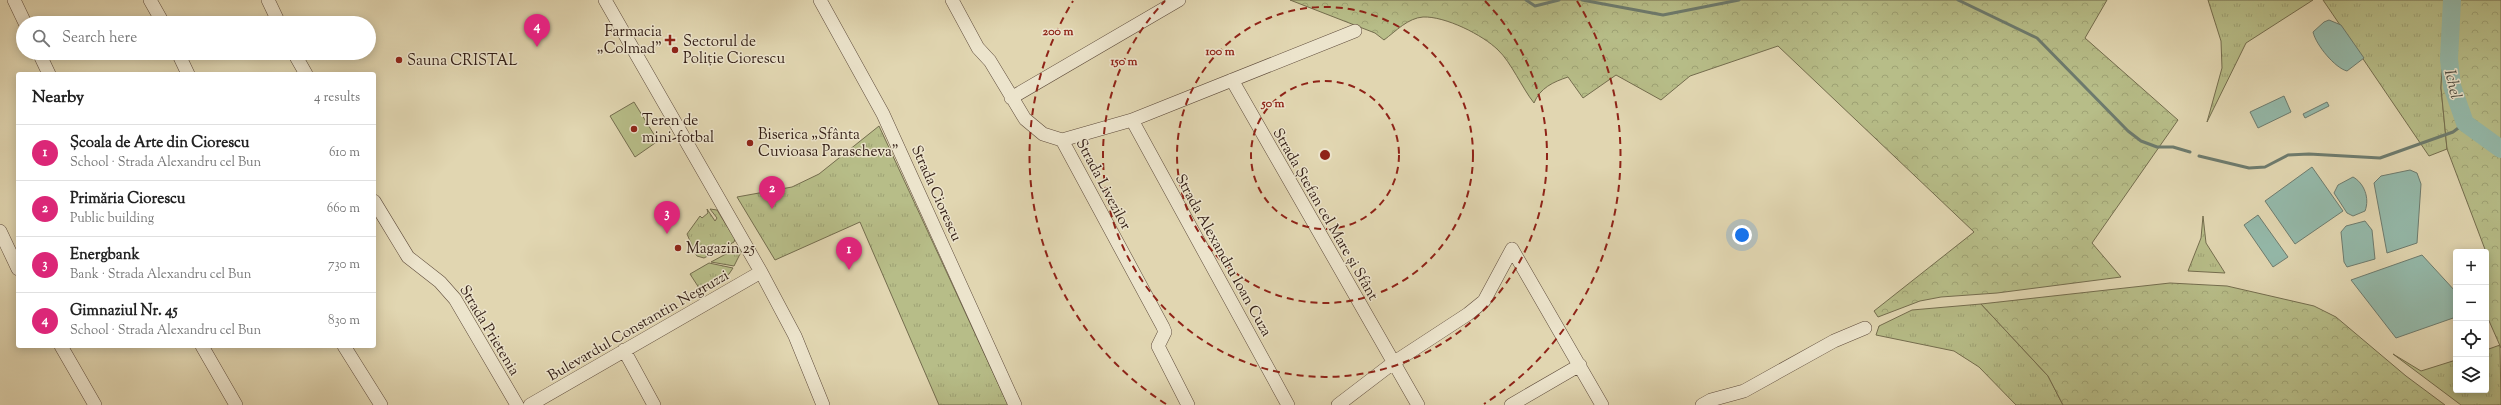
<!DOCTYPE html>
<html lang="en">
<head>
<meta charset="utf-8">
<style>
  :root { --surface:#fff; --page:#f2f2f2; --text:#222; --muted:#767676; --line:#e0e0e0; --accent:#db2777 }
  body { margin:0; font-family:"Sorts Mill Goudy",serif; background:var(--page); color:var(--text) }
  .controls { position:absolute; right:12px; bottom:12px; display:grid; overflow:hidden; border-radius:4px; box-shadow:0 2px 10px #0003 }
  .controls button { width:36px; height:36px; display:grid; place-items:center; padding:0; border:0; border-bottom:1px solid var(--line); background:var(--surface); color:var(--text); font:20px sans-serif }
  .you { position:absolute; left:1742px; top:235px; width:14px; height:14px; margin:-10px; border:3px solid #fff; border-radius:50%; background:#1a73e8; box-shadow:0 0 0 6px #1a73e833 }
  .badge { display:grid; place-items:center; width:26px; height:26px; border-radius:50%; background:var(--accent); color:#fff; font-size:13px; font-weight:700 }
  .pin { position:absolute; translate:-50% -33px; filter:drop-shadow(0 1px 2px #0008) }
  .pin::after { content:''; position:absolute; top:21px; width:14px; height:12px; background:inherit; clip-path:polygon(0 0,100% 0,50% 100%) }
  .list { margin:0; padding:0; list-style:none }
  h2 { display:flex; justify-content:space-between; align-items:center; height:52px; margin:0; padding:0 16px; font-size:17px }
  h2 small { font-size:13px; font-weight:400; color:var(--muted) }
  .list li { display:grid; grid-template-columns:26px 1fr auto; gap:12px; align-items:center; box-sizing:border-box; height:56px; padding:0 16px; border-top:1px solid var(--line) }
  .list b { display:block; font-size:15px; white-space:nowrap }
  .list p { margin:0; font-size:13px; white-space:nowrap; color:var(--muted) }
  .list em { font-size:13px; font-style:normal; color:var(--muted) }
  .icon { flex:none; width:22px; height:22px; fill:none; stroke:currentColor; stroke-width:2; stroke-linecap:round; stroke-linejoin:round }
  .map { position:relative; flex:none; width:2501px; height:405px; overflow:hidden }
  .search { position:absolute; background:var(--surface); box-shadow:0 2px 10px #0003; left:16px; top:16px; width:360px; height:44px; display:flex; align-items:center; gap:10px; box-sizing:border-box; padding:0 14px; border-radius:22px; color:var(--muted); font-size:15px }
  .panel { position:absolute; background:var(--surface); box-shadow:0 2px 10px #0003; left:16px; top:72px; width:360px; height:276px; border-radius:4px }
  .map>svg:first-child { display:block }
</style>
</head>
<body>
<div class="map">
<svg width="2501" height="405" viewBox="0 0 2501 405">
  <defs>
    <pattern id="grass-tufts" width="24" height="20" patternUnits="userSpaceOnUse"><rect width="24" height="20" fill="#b7bd88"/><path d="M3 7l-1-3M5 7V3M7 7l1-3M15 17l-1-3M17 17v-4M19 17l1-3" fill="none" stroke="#9ea274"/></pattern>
    <pattern id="forest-crowns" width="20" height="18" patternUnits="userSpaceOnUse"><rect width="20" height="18" fill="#b7bd88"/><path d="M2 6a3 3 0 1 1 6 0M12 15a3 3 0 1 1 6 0" fill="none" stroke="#9ea274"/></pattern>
  </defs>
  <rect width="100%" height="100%" fill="#e1d6b1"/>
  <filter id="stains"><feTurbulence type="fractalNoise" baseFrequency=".005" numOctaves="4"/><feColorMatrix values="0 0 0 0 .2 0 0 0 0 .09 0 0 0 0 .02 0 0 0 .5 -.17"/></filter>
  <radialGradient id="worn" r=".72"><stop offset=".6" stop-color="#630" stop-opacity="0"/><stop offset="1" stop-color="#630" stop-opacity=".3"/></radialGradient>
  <path fill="url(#grass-tufts)" stroke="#746d4e" d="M 2208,0 L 2313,0 L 2246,43 L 2207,122 L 2222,68 L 2221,41 Z
    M 2323,0 L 2445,0 L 2441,88 L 2447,149 L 2429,156 Z
    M 879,126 L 1008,405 L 939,405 L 860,222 L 775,260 L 737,197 L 792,187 L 819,174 Z
    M 707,209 L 715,221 L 717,218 L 710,209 L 717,210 L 735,239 L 734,242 L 704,258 L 697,256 L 692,249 L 693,248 L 687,234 L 700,216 L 702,218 L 708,213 Z
    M 2203,216 L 2206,243 L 2225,273 L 2188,271 L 2201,238 Z
    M 737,248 L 742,250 L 734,266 L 711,262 Z
    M 709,263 L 733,268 L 729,274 L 701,291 L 690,274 Z
    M 1981,304 L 2048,376 L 2063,405 L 2016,405 L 1979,367 L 1954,351 L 1876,335 L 1879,326 L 1912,310 Z
    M 2500,345 L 2501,405 L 2461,405 L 2393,354 L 2421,371 L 2456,360 L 2456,390 L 2486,390 L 2486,350 Z"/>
  <path fill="url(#forest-crowns)" stroke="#746d4e" d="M 1290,0 L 2107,0 L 2085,38 L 2178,120 L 2092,243 L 2121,277 L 1997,293 L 1941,297 L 1920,301 L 1878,317 L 1874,311 L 1974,232 L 1778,46 L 1690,76 L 1661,100 L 1616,75 L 1583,98 L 1568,77 C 1553,82 1540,88 1534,103 C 1522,88 1511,62 1498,50 C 1483,35 1445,16 1423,17 C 1408,18 1396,31 1384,40 L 1375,33 Z
    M 2445,0 L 2501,0 L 2501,348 L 2486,314 L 2486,252 L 2447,149 L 2441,88 Z
    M 2170,283 L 2227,286 L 2314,306 L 2336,317 L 2406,376 L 2445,405 L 2063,405 L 2048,376 L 1981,304 Z"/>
  <path fill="#b7bd88" stroke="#746d4e" d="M 634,102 L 658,141 L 635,157 L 610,116 Z"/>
  <path fill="#94b9aa" stroke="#6d7b6e" d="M 2329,20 L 2341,25 L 2364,58 L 2347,71 C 2335,68 2316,45 2313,32 L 2324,22 Z
    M 2284,96 L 2291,112 L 2258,128 L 2250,112 Z
    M 2327,102 L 2329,106 L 2305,118 L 2303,114 Z
    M 2312,167 L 2343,211 L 2295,244 L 2265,201 Z
    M 2410,170 L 2417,173 L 2421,184 L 2417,243 L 2387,253 L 2374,183 L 2381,176 Z
    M 2353,177 C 2364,183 2370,198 2365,211 L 2353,216 L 2347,213 L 2334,193 L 2338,185 Z
    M 2258,215 L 2288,257 L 2273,267 L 2244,225 Z
    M 2365,221 L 2372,230 L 2375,259 L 2347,267 L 2344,262 L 2341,232 L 2346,226 Z
    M 2422,255 L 2456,292 L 2456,317 L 2396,338 L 2351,280 Z"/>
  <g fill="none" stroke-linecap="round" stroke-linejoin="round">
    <path stroke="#6d7b6e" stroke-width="3" d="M 1526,0 L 1535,6 L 1559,0
      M 1582,0 L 1663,15 L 1739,0
      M 1958,0 L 2037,38 L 2128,131 L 2141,141 L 2157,147 L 2173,147 L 2190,152
      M 2199,156 L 2249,168 L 2265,167 L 2288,155 L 2309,154 L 2380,158 L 2453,132 L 2465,123"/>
    <path stroke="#94b9aa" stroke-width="18" d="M 2452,0 L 2449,59 L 2452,86 L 2465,123 L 2501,149"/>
    <g stroke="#5e4b3b" stroke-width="14">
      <path id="minor" d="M 14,0 L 25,23
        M 150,0 L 163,23
        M 268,0 L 279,23
        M 605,0 L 761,272 L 795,336 L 823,405
        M 820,0 L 883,114 L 1015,405
        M 952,0 L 978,48 L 990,61 L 1025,119 L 1043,134 L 1062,140 L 1163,327 L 1165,332 L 1158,346 L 1188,405
        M 39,53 L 49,74
        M 178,53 L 188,74
        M 294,53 L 306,74
        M 1232,80 L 1418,405
        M 1011,98 L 1179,0
        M 1132,120 L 1288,405
        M 1062,140 L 1132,120 L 1355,31
        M 374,201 L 408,257 L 440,282 L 455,299 L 517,405
        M 0,231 L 18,269
        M 1512,249 L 1602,405
        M 61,346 L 95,405
        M 202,346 L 236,405
        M 344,346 L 381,405
        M 624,350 L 654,405
        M 530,405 L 761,272
        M 1338,405 L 1393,363 L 1468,314 L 1484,301 L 1512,249
        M 1511,405 L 1580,365
        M 1702,405 L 1711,400 L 1744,391 L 1834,341 L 1865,328"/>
    </g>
    <use href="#minor" stroke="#ece4cc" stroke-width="13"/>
  </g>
  <g fill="none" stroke="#8f2418" stroke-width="2" stroke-dasharray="7 5">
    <circle cx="1325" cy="155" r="74"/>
    <circle cx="1325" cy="155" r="148"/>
    <path d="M1485 1A222 222 0 1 1 1165 1"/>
    <path d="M1166 404A295 295 0 0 1 1073 1M1577 1A295 295 0 0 1 1484 404"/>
  </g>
  <g fill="#8f2418" stroke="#ece4cc" stroke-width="1.5">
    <path d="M668 34h4v4h4v4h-4v4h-4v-4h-4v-4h4z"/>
    <circle cx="675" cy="50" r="4"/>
    <circle cx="399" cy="60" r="4"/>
    <circle cx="634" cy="129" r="4"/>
    <circle cx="750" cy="143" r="4"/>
    <circle cx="678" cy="248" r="4"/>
  </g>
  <g text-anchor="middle" stroke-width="3" stroke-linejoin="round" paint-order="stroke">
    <g font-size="15" fill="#321d14" stroke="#ece4cc" text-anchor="start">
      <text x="662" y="36" text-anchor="end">Farmacia<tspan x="662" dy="17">„Colmad”</tspan></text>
      <text x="683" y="46">Sectorul de<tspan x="683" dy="17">Poliție Ciorescu</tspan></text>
      <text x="407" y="65">Sauna CRISTAL</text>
      <text x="642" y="125">Teren de<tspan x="642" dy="17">mini-fotbal</tspan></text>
      <text x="758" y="139">Biserica „Sfânta<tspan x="758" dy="17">Cuvioasa Parascheva"</tspan></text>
      <text x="686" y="253">Magazin 25</text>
    </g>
    <g font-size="15" fill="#321d14" stroke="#ece4cc">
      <text transform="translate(1104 184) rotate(62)" y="5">Strada Livezilor</text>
      <text transform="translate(937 193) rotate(66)" y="5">Strada Ciorescu</text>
      <text transform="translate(1326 214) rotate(60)" y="5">Strada Ștefan cel Mare și Sfânt</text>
      <text transform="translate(1224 255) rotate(61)" y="5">Strada Alexandru Ioan Cuza</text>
      <text transform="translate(638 325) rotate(-30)" y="5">Bulevardul Constantin Negruzzi</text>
      <text transform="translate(490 330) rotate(59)" y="5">Strada Prietenia</text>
    </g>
    <g font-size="16" font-style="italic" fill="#4f4c41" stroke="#ece4cc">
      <text transform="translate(2454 84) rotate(77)" y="6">Ichel</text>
    </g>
  </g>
  <circle cx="1325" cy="155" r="6" fill="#8f2418" stroke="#ece4cc" stroke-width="2"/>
  <g font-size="12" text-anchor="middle" font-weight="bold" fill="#8f2418" stroke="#ece4cc" stroke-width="3" stroke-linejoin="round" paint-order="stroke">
    <text x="1058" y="35">200 m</text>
    <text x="1220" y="55">100 m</text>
    <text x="1124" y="65">150 m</text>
    <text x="1273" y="107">50 m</text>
  </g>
  <rect width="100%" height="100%" filter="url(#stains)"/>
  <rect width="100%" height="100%" fill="url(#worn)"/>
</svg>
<div class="controls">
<button>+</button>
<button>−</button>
<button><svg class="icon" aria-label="locate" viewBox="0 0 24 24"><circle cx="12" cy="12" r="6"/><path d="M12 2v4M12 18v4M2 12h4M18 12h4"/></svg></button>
<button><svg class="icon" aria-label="layers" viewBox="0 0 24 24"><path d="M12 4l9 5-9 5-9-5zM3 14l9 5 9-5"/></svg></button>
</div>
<div class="you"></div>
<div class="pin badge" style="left:849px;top:270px">1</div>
<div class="pin badge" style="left:772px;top:209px">2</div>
<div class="pin badge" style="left:667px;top:234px">3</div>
<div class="pin badge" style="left:537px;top:47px">4</div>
<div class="search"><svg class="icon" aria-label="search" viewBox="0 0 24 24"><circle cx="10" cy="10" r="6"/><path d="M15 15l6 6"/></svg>Search here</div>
<section class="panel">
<h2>Nearby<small>4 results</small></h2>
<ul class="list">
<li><span class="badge">1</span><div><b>Școala de Arte din Ciorescu</b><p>School · Strada Alexandru cel Bun</p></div><em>610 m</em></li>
<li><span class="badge">2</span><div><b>Primăria Ciorescu</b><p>Public building</p></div><em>660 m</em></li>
<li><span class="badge">3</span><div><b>Energbank</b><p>Bank · Strada Alexandru cel Bun</p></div><em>730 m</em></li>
<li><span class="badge">4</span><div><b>Gimnaziul Nr. 45</b><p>School · Strada Alexandru cel Bun</p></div><em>830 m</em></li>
</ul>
</section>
</div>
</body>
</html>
